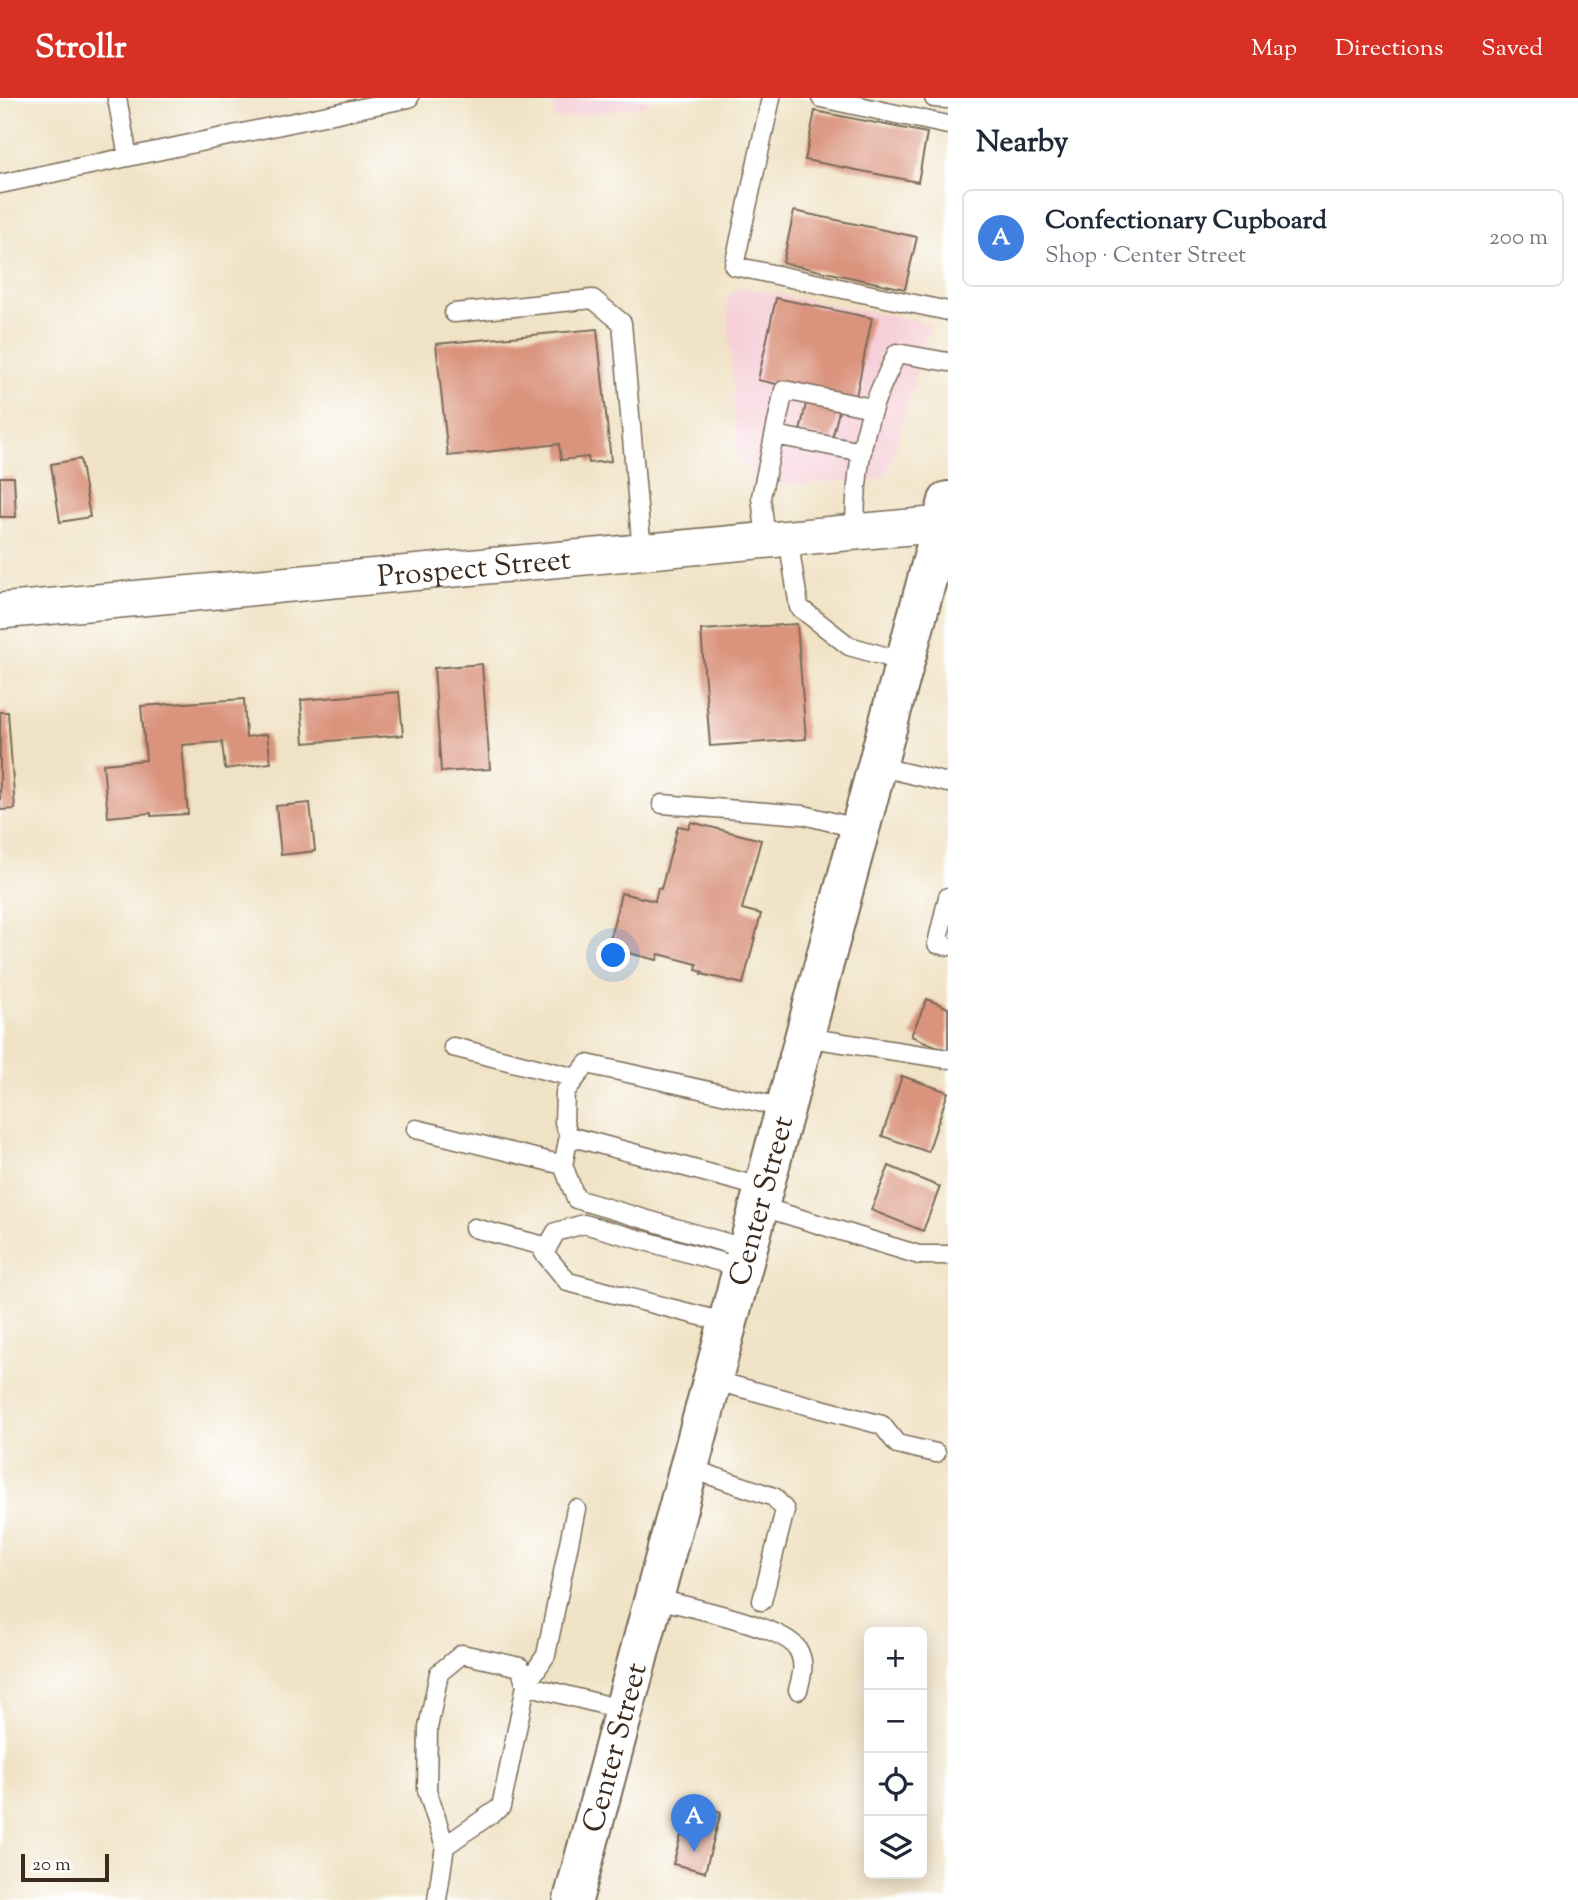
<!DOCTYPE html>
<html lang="en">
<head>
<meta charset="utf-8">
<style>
  :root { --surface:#fff; --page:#f6f6f7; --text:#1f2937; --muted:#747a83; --line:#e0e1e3; --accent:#d93025 }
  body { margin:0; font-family:"Sorts Mill Goudy",serif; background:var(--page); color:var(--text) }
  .controls { position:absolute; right:21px; bottom:21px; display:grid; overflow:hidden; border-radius:10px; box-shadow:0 4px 18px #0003 }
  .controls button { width:63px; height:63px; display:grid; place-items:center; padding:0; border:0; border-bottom:2px solid var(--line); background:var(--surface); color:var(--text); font:35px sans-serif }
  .scale { position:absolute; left:21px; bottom:18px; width:88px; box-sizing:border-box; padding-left:7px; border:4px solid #3b2a1e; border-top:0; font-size:19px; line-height:24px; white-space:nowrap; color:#3b2a1e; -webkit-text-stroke:5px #fff; paint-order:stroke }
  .you { position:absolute; left:614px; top:858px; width:24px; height:24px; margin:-18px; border:5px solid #fff; border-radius:50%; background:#1a73e8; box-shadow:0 0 0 10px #1a73e833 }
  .badge { display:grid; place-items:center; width:46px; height:46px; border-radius:50%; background:var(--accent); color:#fff; font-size:23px; font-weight:700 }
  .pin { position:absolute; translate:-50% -58px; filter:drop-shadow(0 2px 4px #0008) }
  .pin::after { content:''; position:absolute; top:37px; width:24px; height:21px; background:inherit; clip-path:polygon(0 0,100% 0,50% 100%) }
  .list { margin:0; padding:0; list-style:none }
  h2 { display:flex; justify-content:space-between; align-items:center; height:91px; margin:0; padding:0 28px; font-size:30px }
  h2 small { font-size:23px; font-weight:400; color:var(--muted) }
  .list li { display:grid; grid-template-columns:46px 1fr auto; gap:21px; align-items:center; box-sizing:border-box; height:98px; margin:0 14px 14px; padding:0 14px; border:2px solid var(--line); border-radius:10px }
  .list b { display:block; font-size:26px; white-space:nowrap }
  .list p { margin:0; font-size:23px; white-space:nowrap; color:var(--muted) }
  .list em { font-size:23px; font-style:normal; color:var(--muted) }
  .icon { flex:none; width:38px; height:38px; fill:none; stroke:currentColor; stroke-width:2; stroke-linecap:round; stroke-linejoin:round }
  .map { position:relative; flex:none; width:948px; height:1802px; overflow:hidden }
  header { display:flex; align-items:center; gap:42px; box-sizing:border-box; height:98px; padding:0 35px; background:var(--accent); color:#fff }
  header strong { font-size:33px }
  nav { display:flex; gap:38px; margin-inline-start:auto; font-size:24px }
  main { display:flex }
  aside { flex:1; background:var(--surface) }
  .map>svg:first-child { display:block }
</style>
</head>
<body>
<header>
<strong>Strollr</strong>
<nav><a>Map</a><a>Directions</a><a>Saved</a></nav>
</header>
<main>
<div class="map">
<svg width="948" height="1802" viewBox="0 0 948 1802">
  <rect width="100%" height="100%" fill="#fff"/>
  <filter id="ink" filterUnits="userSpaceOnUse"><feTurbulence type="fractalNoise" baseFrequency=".0143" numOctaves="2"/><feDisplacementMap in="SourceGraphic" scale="14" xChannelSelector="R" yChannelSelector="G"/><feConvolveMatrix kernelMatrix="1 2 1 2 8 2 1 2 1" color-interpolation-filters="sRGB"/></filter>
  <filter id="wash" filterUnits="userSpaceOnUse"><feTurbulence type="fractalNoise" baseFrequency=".00686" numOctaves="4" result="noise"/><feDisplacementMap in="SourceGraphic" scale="28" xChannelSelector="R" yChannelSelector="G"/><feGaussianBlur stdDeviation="1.57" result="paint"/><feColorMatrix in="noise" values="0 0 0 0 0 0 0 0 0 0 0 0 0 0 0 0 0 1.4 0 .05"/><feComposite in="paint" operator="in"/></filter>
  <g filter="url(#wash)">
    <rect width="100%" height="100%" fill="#f0e2c5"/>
    <path fill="#f6cfd8" d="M 552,0 L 646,0 L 646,7 L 555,22 Z
      M 741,189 L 930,226 L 890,368 L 882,381 L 764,388 L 737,359 L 727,199 Z"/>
    <g id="blocks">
      <path fill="#da947e" d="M 815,13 L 927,35 L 918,84 L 805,62 Z
        M 794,113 L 917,139 L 905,191 L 783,165 Z
        M 776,200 L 872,220 L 855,303 L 758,282 Z
        M 597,231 L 611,363 L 589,365 L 588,359 L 561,362 L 559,346 L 448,358 L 436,246 Z
        M 807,301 L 840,309 L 832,341 L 800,334 Z
        M 80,361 L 90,419 L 60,424 L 51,366 Z
        M 0,379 L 14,379 L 16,419 L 0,419 Z
        M 797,526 L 806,641 L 710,648 L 701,532 Z
        M 482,566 L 490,671 L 441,674 L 434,570 Z
        M 399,594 L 403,637 L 304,645 L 301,602 Z
        M 244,601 L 246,639 L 267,636 L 271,665 L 225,671 L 222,644 L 182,647 L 188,716 L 151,718 L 151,715 L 108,719 L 103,666 L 146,662 L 141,608 Z
        M 0,614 L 8,614 L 15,711 L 0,712 Z
        M 310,705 L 315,753 L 281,757 L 276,708 Z
        M 691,724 L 761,742 L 742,811 L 761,816 L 743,886 L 702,876 L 703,874 L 696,872 L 697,866 L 659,856 L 657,862 L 608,850 L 621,795 L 655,803 L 658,790 L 661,791 L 678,728 L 689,730 Z
        M 927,901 L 948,910 L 948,953 L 911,938 Z
        M 902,978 L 948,994 L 928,1054 L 882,1038 Z
        M 889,1068 L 940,1089 L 923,1133 L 871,1112 Z
        M 690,1705 L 721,1714 L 705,1774 L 673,1766 Z"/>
    </g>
  </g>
  <g filter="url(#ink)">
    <use href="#blocks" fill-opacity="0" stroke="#7a6a58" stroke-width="2"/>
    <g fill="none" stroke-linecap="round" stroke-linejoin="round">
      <g stroke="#7a6a58" stroke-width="21">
        <path id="service" d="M 771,0 L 734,168 L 948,213
          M 821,0 L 948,27
          M 934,0 L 948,1
          M 128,59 L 409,0
          M 0,86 L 128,59 L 117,0
          M 454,215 L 593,201 L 622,225 L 642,454
          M 775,337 L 862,354
          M 855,434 C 855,392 859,349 873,310 C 879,291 889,273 897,255 L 948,264
          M 788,440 L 799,509 L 849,548 L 905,564
          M 766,442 L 761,399 L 784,292 L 872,310
          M 877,668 L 948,685
          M 662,706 L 804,717 L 860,731
          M 948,799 L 937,846 L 948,848
          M 804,939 L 948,961
          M 453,949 L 576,980
          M 416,1031 L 563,1067
          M 569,1038 L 764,1090
          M 759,1108 L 919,1157 L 948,1157
          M 474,1130 L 548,1149
          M 747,1151 L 576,1101 L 563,1067 L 569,1038 L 564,1024 L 565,994 L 587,966 L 785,1010
          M 728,1225 L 568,1184 L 544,1155 L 556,1134 L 584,1126 L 742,1170
          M 712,1282 L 882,1327 L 897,1346 L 936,1355
          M 689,1370 L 774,1399 L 785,1412 L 762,1503
          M 654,1500 C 683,1508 781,1527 797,1550 C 806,1564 802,1578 798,1592
          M 526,1587 L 624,1612
          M 445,1748 L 501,1709 L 526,1587 L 546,1557 L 576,1411
          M 437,1802 L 445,1748 L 427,1692 L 428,1630 L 439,1575 L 462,1556 L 520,1569 L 526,1587"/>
      </g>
      <g stroke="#7a6a58" stroke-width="38">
        <g id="minor">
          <path id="s1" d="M 0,513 L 942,426 L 948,427"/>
        </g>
      </g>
      <g stroke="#7a6a58" stroke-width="42">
        <g id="secondary">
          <path id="s2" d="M 573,1802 L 948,403"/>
        </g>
      </g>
      <use href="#service" stroke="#fff" stroke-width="18"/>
      <use href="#minor" stroke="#fff" stroke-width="35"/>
      <use href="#secondary" stroke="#fff" stroke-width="38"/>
    </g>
  </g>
  <g text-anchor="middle" stroke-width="6" stroke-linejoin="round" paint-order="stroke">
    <g font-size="30" fill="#3b2a1e" stroke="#fff">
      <text dy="10" stroke="none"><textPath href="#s1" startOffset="476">Prospect Street</textPath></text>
      <text dy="10" stroke="none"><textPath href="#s2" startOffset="724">Center Street</textPath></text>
      <text dy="10" stroke="none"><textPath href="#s2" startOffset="158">Center Street</textPath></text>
    </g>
  </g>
</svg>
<div class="controls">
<button>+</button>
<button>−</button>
<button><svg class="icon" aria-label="locate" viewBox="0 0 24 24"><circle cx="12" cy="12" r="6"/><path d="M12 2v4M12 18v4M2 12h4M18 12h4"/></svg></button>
<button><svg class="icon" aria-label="layers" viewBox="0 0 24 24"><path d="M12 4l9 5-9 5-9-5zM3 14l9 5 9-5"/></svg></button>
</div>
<div class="scale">20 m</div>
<div class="you"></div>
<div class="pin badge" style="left:694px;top:1754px;background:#3f7fe0">A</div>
</div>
<aside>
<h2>Nearby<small></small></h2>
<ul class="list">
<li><span class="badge" style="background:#3f7fe0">A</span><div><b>Confectionary Cupboard</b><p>Shop · Center Street</p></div><em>200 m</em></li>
</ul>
</aside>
</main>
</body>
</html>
